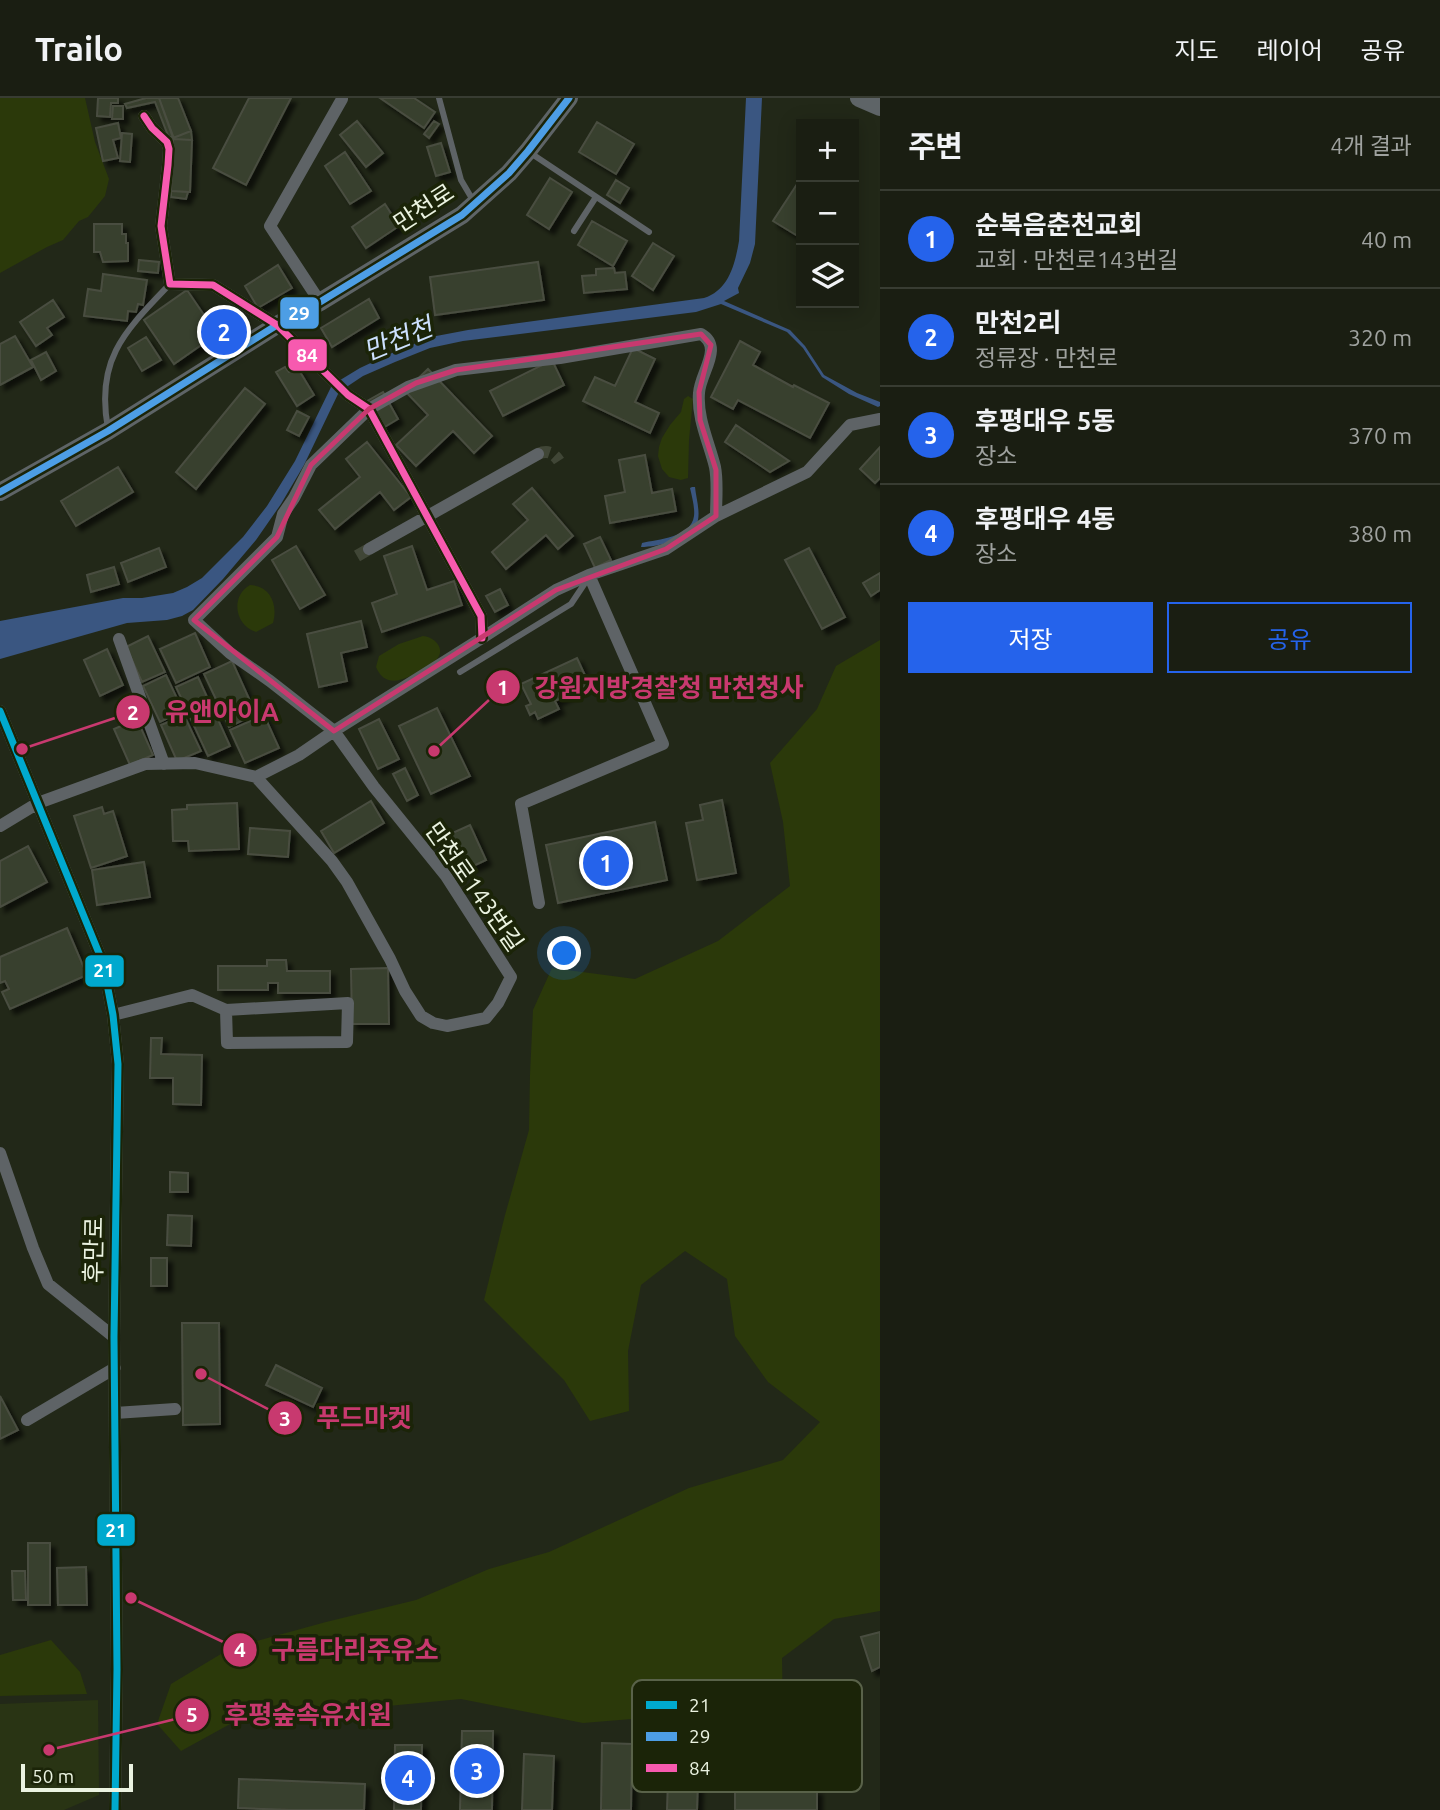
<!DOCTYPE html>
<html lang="ko">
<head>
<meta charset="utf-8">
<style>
  :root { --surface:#1a1e12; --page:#23271b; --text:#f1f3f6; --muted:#9fa29f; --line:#383c32; --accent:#2563eb }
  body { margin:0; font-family:Ubuntu,"Noto Sans KR",sans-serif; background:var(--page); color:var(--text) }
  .controls { position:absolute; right:21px; top:21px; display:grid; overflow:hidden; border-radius:0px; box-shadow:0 4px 18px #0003 }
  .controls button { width:63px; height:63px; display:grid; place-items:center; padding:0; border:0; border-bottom:2px solid var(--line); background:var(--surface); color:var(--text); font:35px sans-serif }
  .scale { position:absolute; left:21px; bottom:18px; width:112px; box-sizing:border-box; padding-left:7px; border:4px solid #ebf3e1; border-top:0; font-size:19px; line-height:24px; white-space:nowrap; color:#ebf3e1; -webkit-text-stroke:5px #1b2408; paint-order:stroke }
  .you { position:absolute; left:565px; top:856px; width:24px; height:24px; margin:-18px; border:5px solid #fff; border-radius:50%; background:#1a73e8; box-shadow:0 0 0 10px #1a73e833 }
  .badge { display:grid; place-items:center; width:46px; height:46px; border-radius:50%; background:var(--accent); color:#fff; font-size:23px; font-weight:700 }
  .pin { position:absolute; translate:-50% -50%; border:4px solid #fff; box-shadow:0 2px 7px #0006 }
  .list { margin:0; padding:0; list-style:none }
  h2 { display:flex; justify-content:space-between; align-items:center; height:91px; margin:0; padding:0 28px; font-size:30px }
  h2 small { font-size:23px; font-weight:400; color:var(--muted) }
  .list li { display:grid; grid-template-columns:46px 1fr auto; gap:21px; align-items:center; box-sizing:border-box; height:98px; padding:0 28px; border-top:2px solid var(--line) }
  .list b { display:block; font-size:26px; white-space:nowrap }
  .list p { margin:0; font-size:23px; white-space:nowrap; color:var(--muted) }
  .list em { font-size:23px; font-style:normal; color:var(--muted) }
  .actions { display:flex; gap:14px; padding:21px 28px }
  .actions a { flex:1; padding:16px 0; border:2px solid var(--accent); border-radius:0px; text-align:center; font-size:24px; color:var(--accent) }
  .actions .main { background:var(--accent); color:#fff }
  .icon { flex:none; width:38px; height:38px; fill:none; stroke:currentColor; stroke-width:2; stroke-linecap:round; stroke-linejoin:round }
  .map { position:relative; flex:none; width:880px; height:1712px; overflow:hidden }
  header { display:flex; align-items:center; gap:42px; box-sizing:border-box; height:98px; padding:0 35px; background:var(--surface); border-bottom:2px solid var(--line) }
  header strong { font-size:33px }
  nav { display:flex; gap:38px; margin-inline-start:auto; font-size:24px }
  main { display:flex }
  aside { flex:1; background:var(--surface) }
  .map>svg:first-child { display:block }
</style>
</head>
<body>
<header>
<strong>Trailo</strong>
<nav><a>지도</a><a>레이어</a><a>공유</a></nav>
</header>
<main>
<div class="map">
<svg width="880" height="1712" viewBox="0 0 880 1712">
  <defs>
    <filter id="shadow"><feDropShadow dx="5" dy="5" stdDeviation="2" flood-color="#0009"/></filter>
  </defs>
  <rect width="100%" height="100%" fill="#222818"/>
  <path fill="#293414" d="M 98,1602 L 99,1697 L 64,1712 L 0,1712 L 0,1606 Z"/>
  <path fill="#2b390a" d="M 0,0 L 85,0 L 95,44 L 109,81 L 105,98 L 88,119 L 79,123 L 63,142 L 47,149 L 0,175 Z
    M 688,298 L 693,301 L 689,342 L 688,380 L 681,382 L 669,379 L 662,371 L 658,358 L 659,349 L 662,340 L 670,327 L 681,314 L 684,301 Z
    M 250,487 C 271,488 278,507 273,525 L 256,534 C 235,528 230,498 250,487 Z
    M 423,538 C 434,539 446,550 437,561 C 434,565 428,568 423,571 C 408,580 386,593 376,569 L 379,558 L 399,546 Z
    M 880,542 L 880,1513 L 834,1521 L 782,1560 L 783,1619 L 755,1660 L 693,1616 L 583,1625 L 461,1601 L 388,1608 L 252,1614 L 181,1653 L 157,1626 L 171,1586 L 231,1550 L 326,1524 L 416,1502 L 489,1471 L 549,1454 L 689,1390 L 783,1362 L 820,1324 L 768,1284 L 735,1238 L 727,1181 L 685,1153 L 641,1187 L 628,1253 L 629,1313 L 590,1323 L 564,1282 L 484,1202 L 505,1117 L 529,1032 L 530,977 L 533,912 L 552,870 L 635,881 L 718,843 L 790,788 L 783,724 L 770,665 L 817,611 L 836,568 Z
    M 51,1542 L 80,1574 L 87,1596 L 0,1598 L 0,1557 Z"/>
  <path fill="#3a5681" d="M 746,0 L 762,0 L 755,146 L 750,165 L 738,190 L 739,195 L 724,203 L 790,232 L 805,248 L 824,277 L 857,295 L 880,304 L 880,308 L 878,309 L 849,296 L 822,279 L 803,250 L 787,234 L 721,206 L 696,214 L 463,243 L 430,250 L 395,264 L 363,278 L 339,294 L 304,367 L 281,406 L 256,442 L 223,481 L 193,512 L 182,518 L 167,522 L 127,525 L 0,561 L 0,523 L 123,500 L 142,500 L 173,495 L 187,489 L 202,480 L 243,439 L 267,408 L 295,363 L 332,287 L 360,270 L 392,255 L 431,239 L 468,232 L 704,200 C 729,192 735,166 739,143 Z
    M 692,389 L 695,389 C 696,399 700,412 698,422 C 693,441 658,449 641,449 L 642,445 C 658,441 691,440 694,418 C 695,410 692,399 690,390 Z"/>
  <path fill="#393f2d" stroke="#494e41" stroke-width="2" filter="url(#shadow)" d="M 98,0 L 118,0 L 118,5 L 111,5 L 110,19 L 97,18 Z
    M 146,0 L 159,0 L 173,38 L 169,40 L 155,4 L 127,10 L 125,6 Z
    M 159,0 L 178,0 L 191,33 L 173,40 Z
    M 249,0 L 291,0 L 246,87 L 213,70 Z
    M 380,0 L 414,0 L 435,14 L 424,30 Z
    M 113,8 L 123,8 L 123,21 L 112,21 Z
    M 357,23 L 383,55 L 366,69 L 340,37 Z
    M 434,23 L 439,26 L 429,40 L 424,36 Z
    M 597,24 L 634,46 L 616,76 L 579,54 Z
    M 118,25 L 121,40 L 113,42 L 118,60 L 103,63 L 96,30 Z
    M 191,33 L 192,42 L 173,41 L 173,40 Z
    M 122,35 L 132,36 L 130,64 L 120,63 Z
    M 173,41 L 192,42 L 190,94 L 171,93 Z
    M 441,45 L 450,74 L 436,78 L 427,49 Z
    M 345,54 L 371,93 L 350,106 L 325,68 Z
    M 550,80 L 572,94 L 549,131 L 527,117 Z
    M 801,80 L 801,130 L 796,137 L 773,123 Z
    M 616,82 L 629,90 L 620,105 L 607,97 Z
    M 171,93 L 188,94 L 186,101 L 171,99 Z
    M 385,106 L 399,128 L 366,150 L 352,129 Z
    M 592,123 L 627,143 L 613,168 L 578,147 Z
    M 94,126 L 122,126 L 122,136 L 126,136 L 126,145 L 128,145 L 128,163 L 103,164 L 100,154 L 94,154 Z
    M 653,145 L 674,158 L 653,192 L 632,178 Z
    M 139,162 L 159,164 L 158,175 L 138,173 Z
    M 538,164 L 544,202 L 435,217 L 430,179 Z
    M 278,167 L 292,190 L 258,210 L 245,188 Z
    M 614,170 L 615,175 L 625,174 L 627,191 L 584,195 L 582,178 L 596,177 L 596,171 Z
    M 103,176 L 147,182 L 143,207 L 138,206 L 136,214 L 128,213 L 127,223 L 84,218 L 88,191 L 101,193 Z
    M 187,192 L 217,236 L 174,266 L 144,222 Z
    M 369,201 L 379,220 L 332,249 L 321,230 Z
    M 53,202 L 64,219 L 47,230 L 52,237 L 36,248 L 20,224 Z
    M 15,238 L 33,269 L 0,287 L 0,246 Z
    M 146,239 L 161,262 L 142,273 L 128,250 Z
    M 740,243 L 760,254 L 753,267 L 793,289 L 794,287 L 829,305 L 810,340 L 738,302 L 733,311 L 711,299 Z
    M 633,250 L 655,261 L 635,304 L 659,315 L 650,335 L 583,303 L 595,279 L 615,288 Z
    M 46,254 L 56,273 L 41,282 L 31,262 Z
    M 552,262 L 564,287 L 503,318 L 490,293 Z
    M 285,269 L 289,274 L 297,269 L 314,297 L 297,308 L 276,274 Z
    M 428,271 L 492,338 L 474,355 L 453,333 L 416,368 L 396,347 L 428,317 L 405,293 Z
    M 245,290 L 265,306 L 196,391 L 176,374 Z
    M 383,294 L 398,321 L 383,330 L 367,303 Z
    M 297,313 L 309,319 L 299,338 L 287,332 Z
    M 736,327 L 789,363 L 770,374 L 725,344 Z
    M 367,344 L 411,399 L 394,412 L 380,394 L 335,431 L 319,412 L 360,379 L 346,361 Z
    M 880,349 L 880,380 L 875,385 L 860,371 Z
    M 645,357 L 652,395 L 672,391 L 676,413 L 610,425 L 605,398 L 625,394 L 619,362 Z
    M 118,369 L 133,394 L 76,428 L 61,403 Z
    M 532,390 L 573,438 L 558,451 L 546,437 L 506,471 L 492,454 L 528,422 L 513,406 Z
    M 600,439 L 611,462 L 595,470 L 584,446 Z
    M 296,448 L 325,497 L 300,511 L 272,462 Z
    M 412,448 L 427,492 L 454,483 L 462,507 L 382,534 L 372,505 L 397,496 L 384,458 Z
    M 159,450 L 166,469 L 128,484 L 121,465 Z
    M 809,450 L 845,519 L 822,531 L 785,462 Z
    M 114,469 L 119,486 L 91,494 L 87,477 Z
    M 880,475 L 880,492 L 871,498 L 863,485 Z
    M 500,491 L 508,507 L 495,514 L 486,498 Z
    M 361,523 L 367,549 L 341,555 L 347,583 L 319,589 L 307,536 Z
    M 195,535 L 210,569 L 176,585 L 160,551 Z
    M 148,538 L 165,574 L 142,584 L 126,549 Z
    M 107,551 L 123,587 L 100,598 L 84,562 Z
    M 577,560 L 589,586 L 555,603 L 559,611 L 538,621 L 535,614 L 530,617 L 526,608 L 531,606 L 521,586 Z
    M 232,563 L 256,616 L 229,629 L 204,576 Z
    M 166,577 L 183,613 L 160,624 L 143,588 Z
    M 198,579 L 212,610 L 206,612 L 210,620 L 216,617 L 230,648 L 208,658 L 176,589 Z
    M 437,610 L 470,678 L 431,696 L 399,628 Z
    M 184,617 L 201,653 L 177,663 L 161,627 Z
    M 264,617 L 279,650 L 245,665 L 230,632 Z
    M 137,621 L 153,657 L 130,667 L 114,631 Z
    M 379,621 L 399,661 L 378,671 L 359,631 Z
    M 405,670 L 418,697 L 407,703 L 393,676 Z
    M 722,702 L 736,775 L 697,782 L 686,725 L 703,722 L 700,707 Z
    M 371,703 L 384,725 L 334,755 L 321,733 Z
    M 237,705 L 239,751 L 189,753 L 188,743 L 173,743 L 172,712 L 187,711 L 187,707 Z
    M 102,709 L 104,716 L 113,713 L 127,758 L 91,770 L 74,718 Z
    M 655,724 L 667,782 L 558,805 L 546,747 Z
    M 470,727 L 486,762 L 465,772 L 448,737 Z
    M 250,730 L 290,733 L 288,759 L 248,756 Z
    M 28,748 L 47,784 L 0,809 L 0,763 Z
    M 144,764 L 150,799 L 97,807 L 92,772 Z
    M 67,830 L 87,877 L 10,911 L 2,894 L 9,891 L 5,883 L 0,885 L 0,859 Z
    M 267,862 L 286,862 L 287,873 L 330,873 L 330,895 L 278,895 L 278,885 L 268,885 L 268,892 L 218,892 L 218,868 L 267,868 Z
    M 388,870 L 389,926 L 352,926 L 351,871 Z
    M 151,940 L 162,940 L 161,956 L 202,957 L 201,1007 L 173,1006 L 173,980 L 150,980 Z
    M 170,1074 L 188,1075 L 188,1094 L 170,1094 Z
    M 168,1117 L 192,1118 L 191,1148 L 167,1147 Z
    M 151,1160 L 167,1160 L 167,1188 L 151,1188 Z
    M 182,1225 L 219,1225 L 220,1326 L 183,1327 Z
    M 276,1267 L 322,1290 L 313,1309 L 266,1287 Z
    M 0,1298 L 18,1332 L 0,1341 Z
    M 28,1445 L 50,1445 L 50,1507 L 28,1507 Z
    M 86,1469 L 87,1507 L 58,1507 L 57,1470 Z
    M 12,1473 L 25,1473 L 26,1502 L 13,1502 Z
    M 880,1534 L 880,1569 L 872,1573 L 861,1539 Z
    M 462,1633 L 493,1633 L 492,1712 L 460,1712 Z
    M 602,1645 L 632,1646 L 631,1712 L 601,1712 Z
    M 395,1647 L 422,1647 L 421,1712 L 394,1712 Z
    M 669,1652 L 699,1653 L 697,1712 L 667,1712 Z
    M 524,1656 L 554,1658 L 552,1712 L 522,1712 Z
    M 239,1681 L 365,1686 L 364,1712 L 291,1712 L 238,1710 Z
    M 735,1692 L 817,1692 L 817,1712 L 735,1712 Z"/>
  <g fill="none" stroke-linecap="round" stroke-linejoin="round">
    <path stroke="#404636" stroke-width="12" stroke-dasharray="12 6" stroke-linecap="butt" d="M 538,356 C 547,352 553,354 559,363
      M 357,458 L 369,451"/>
    <path stroke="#5e6366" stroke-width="6" d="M 439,0 L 461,82 L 474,104
      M 529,54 L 649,134
      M 574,133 L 596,99
      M 108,331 C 95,261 125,233 170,186
      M 460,574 L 571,506 L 587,482"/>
    <path stroke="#5e6366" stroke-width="12" d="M 144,18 L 152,30 L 167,44 L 169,51 L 168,67 L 161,128 L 170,186 L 213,187 L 277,227 L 348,297 L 369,311 L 481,518 L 482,540
      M 320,204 L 270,128 L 342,1
      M 369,451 L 538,356
      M 119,541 L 164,666
      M 0,613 L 103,865 L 113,917 L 118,966 L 114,1239 L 117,1571 L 115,1712
      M 256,679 L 332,763 L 347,784 L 390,861 L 405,893 L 421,918 L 433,925 L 447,928 L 486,920 L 498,905 L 511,879 L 446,778 L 374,689 L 334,633 L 270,583 L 230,555 L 194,522 L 277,439 L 283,416 L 294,400 L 311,367 L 369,311 L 408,289 L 456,272 L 560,260 L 701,236 C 724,249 700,275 699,295 C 697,321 709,344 715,369 C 718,384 716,402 716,418
      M 0,728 L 38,705 L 145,666 L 195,665 L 256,679 L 299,657 L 334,633 L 482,540 L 556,492 L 589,477 L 666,451 L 716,418 L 807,374 L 850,327 L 880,321
      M 539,805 L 521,706 L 663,646 L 589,477
      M 113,917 L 192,897 L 226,912 L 227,945 L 347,944 L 348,905 L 226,912
      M 0,1055 L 33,1150 L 48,1186 L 114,1239
      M 115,1315 L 175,1311
      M 27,1322 L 115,1270"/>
    <path stroke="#5e6467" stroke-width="18" d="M 859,0 L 880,9
      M 0,394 L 108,333 L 277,227 L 320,204 L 462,117 L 509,75 L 528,53 L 569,0"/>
    <g stroke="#1b2408" stroke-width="12">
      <path id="bus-1" d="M 0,613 L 103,865 L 113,917 L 118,966 L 114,1239 L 117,1571 L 115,1712"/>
    </g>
    <g stroke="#1b2408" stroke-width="12">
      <path id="bus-2" d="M 0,394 L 108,333 L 277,227 L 320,204 L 462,117 L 509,75 L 528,53 L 569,0"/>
    </g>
    <g stroke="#1b2408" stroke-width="12">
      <path id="bus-3" d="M 144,18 L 152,30 L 167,44 L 169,51 L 168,67 L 161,128 L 170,186 L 213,187 L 277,227 L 348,297 L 369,311 L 481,518 L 482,540"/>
    </g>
    <use href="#bus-1" stroke="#00a9ce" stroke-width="7"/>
    <use href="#bus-2" stroke="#4d9ee5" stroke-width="7"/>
    <use href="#bus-3" stroke="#f75aaf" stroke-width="7"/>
  </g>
  <path fill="none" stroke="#c8396f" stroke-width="5" stroke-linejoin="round" d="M 701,236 L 711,247 L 699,294 L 700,322 L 716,372 L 716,418 L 666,451 L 556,492 L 334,633 L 194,522 L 277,439 L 311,367 L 369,311 L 416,285 L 456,272 Z"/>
  <g text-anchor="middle" stroke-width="7" stroke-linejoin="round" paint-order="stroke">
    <g font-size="24" fill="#ebf3e1" stroke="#1b2408">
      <text transform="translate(424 110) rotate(-33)" y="8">만천로</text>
      <text transform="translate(474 789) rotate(55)" y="8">만천로143번길</text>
      <text transform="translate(94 1152) rotate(-89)" y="8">후만로</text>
    </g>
    <g font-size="26" font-style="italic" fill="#cde1ff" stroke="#1b2408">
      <text transform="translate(398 241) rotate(-22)" y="9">만천천</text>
    </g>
  </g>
  <rect x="632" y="1582" width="230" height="112" rx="10" fill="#1b2408" stroke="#596249" stroke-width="2"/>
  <rect x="646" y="1603" width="31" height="8" fill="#00a9ce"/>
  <rect x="646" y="1634" width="31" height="9" fill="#4d9ee5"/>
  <rect x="646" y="1666" width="31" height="8" fill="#f75aaf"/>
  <g font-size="19" fill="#ebf3e1">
    <text x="689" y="1614">21</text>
    <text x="689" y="1645">29</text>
    <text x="689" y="1677">84</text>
  </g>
  <path fill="none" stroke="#c8396f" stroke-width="2.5" d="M434 653L503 589M22 651L133 614M201 1276L285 1320M131 1500L240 1552M49 1652L192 1617"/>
  <g fill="#c8396f" stroke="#1b2408" stroke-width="2.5">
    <circle cx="434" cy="653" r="7"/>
    <circle cx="22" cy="651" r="7"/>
    <circle cx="201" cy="1276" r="7"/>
    <circle cx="131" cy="1500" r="7"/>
    <circle cx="49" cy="1652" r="7"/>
    <circle cx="503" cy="589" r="18"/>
    <circle cx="133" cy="614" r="18"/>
    <circle cx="285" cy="1320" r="18"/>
    <circle cx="240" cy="1552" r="18"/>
    <circle cx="192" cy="1617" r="18"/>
  </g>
  <g font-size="21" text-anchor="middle" font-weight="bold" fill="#fff">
    <text x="503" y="597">1</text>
    <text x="133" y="622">2</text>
    <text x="285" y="1328">3</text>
    <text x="240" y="1559">4</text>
    <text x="192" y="1624">5</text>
  </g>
  <g font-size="26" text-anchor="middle" font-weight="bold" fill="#c8396f" stroke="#1b2408" stroke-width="7" stroke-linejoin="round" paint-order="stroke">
    <text x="669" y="599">강원지방경찰청 만천청사</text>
    <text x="222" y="623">유앤아이A</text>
    <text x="364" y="1329">푸드마켓</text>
    <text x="355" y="1561">구름다리주유소</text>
    <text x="308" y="1626">후평숲속유치원</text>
  </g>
  <g stroke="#1b2408" stroke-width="2.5">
    <rect x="279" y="198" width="41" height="34" rx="7" fill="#4d9ee5"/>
    <rect x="287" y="240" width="41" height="34" rx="7" fill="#f75aaf"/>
    <rect x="84" y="856" width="41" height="34" rx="7" fill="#00a9ce"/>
    <rect x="96" y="1415" width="40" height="34" rx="7" fill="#00a9ce"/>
  </g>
  <g font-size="19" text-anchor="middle" font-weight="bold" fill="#fff">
    <text x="299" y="222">29</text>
    <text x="307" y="264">84</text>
    <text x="104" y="879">21</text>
    <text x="116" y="1439">21</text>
  </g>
</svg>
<div class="controls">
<button>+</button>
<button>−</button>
<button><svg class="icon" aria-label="layers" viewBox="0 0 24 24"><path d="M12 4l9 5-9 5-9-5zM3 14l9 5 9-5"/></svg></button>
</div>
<div class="scale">50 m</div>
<div class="you"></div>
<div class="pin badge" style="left:606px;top:765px">1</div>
<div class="pin badge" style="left:224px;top:234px">2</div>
<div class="pin badge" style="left:477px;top:1673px">3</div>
<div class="pin badge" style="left:408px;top:1680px">4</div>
</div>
<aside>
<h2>주변<small>4개 결과</small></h2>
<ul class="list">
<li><span class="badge">1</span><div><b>순복음춘천교회</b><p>교회 · 만천로143번길</p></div><em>40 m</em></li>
<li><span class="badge">2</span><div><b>만천2리</b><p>정류장 · 만천로</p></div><em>320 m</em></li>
<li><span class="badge">3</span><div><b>후평대우 5동</b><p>장소</p></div><em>370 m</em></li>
<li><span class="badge">4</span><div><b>후평대우 4동</b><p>장소</p></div><em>380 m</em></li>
</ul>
<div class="actions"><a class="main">저장</a><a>공유</a></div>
</aside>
</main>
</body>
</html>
